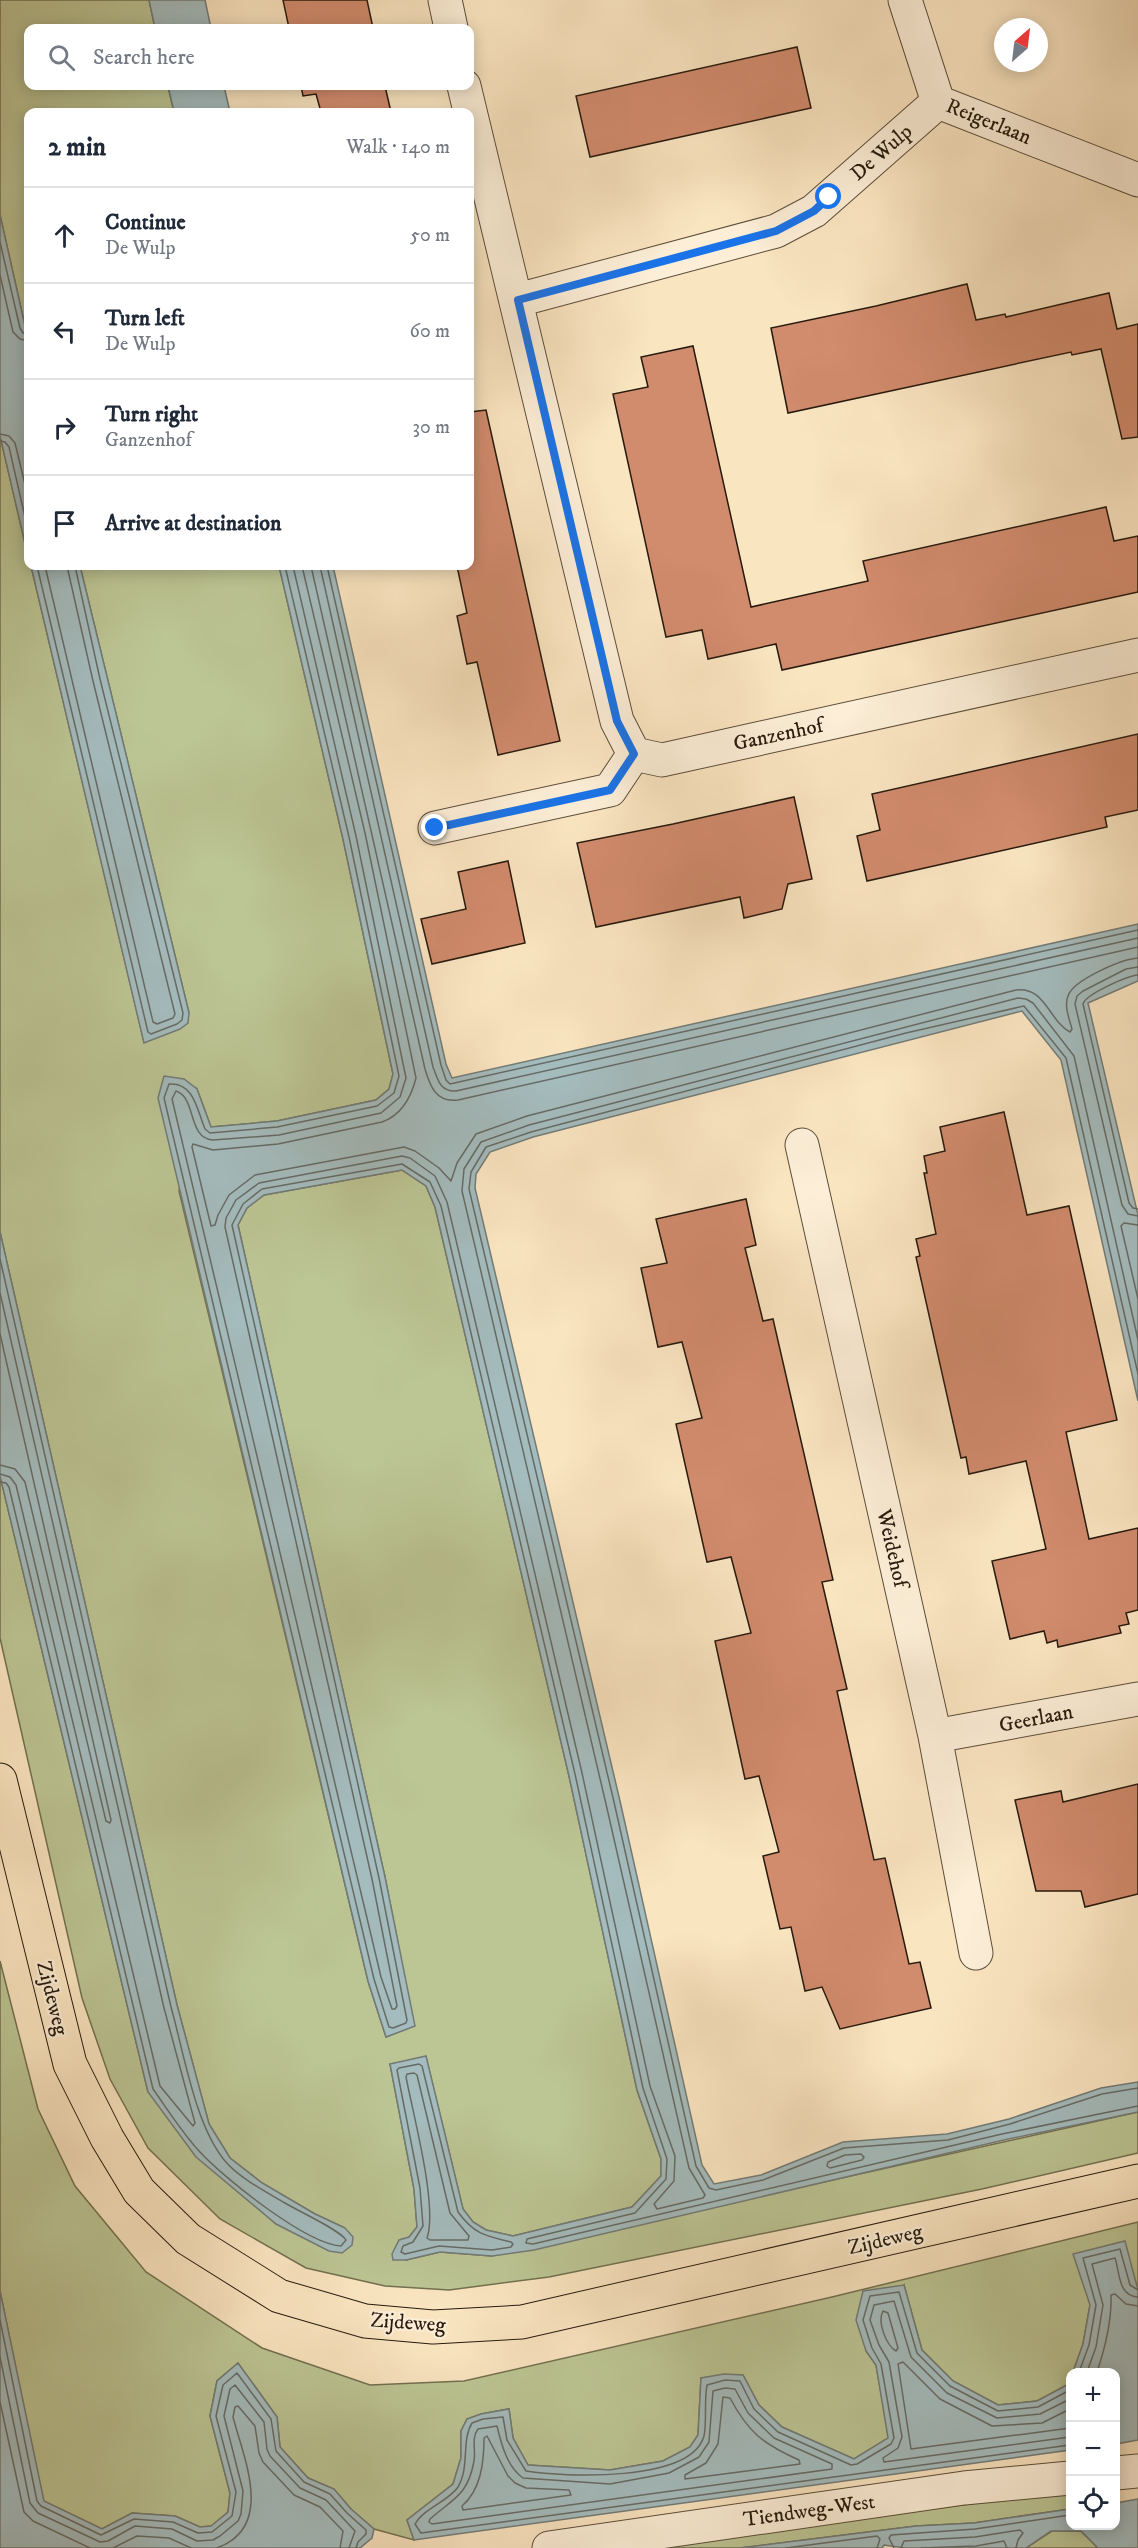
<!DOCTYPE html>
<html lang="en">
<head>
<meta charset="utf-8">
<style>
  :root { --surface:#fff; --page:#f2f2f3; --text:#1f2937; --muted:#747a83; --line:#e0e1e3 }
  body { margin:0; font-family:"IM FELL DW Pica",serif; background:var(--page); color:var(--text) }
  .controls { position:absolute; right:18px; bottom:18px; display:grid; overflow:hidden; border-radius:12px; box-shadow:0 3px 15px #0003 }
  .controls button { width:54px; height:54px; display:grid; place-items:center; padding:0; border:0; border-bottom:2px solid var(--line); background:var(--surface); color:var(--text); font:30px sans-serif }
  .compass { position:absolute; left:994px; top:18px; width:54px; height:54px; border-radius:50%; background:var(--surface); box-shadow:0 3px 15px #0003; rotate:28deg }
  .stop { position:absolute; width:18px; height:18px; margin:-14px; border:4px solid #1a73e8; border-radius:50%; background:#fff }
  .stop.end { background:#1a73e8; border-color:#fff; box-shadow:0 2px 6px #0008 }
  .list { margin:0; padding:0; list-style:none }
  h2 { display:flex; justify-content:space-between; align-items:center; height:78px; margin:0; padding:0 24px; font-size:26px }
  h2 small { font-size:20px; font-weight:400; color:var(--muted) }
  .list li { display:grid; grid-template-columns:39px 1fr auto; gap:18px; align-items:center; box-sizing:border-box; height:96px; padding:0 24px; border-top:2px solid var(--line) }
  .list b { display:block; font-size:22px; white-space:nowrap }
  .list p { margin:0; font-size:20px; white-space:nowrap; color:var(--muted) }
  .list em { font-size:20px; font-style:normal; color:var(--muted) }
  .icon { flex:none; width:33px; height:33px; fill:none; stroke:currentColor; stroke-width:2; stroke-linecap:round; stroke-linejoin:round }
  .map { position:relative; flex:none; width:1138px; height:2548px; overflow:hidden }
  .search { position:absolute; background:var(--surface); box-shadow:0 3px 15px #0003; left:24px; top:24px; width:450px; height:66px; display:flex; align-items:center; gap:15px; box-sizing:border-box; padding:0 21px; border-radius:12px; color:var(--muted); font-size:22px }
  .panel { position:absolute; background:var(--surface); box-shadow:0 3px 15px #0003; left:24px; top:108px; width:450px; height:462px; border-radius:12px }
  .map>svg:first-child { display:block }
</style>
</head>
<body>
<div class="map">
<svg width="1138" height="2548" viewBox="0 0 1138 2548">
  <rect width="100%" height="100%" fill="#fae5c1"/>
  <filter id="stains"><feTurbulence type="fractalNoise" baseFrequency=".00333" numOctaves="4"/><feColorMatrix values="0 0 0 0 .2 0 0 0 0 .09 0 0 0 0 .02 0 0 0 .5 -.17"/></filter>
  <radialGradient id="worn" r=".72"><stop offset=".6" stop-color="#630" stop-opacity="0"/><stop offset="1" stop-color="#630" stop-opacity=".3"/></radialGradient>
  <path fill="#bcc594" stroke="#727050" stroke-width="1.5" d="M 0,0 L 149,0 L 155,28 L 28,28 L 28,86 L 168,86 L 174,112 L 28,112 L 28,339 L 0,215 Z
    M 0,436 L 28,556 L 28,566 L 31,566 L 144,1042 L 189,1013 L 80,566 L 279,566 L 343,839 L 393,1074 L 389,1089 L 376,1100 L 277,1121 L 211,1127 L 197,1089 L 179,1191 L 368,1981 L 386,2037 L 414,2026 L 385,1877 L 238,1225 L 247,1208 L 264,1195 L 402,1170 L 426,1186 L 435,1207 L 569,1776 L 637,2090 L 661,2159 L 661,2176 L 632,2207 L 513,2236 L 486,2230 L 473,2222 L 463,2209 L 426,2057 L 390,2064 L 414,2189 L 417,2227 L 409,2237 L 406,2260 L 440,2252 L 492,2256 L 1138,2112 L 1138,2153 L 982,2189 L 549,2277 L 449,2290 L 385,2286 L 306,2268 L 220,2219 L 148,2148 L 110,2079 L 82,1998 L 0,1638 L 0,1476 L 148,2092 L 276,2224 L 345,2228 L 315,2214 L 262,2183 L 230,2158 L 209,2124 L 177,2005 L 0,1232 Z
    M 0,1961 L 38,2109 L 75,2186 L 146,2272 L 262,2348 L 370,2385 L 464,2381 L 832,2297 L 1138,2222 L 1138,2290 L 1135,2282 L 1090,2305 L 1083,2344 L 1073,2372 L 1070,2372 L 1069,2384 L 1037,2401 L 998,2405 L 953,2381 L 922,2350 L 904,2285 L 866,2351 L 876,2365 L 889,2438 L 854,2459 L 782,2427 L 759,2405 L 743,2375 L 701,2378 L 698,2435 L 690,2447 L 663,2461 L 610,2470 L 528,2465 L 513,2438 L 509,2409 L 481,2414 L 467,2419 L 461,2431 L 461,2458 L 453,2484 L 407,2520 L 414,2540 L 374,2529 L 351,2509 L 334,2489 L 308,2478 L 280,2447 L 277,2417 L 238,2363 L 217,2381 L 210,2416 L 230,2493 L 228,2512 L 212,2526 L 200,2527 L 175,2516 L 132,2513 L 102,2529 L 43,2501 L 0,2291 Z
    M 1070,2491 L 1070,2509 L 974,2523 L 916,2526 L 740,2548 L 627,2548 Z
    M 1052,2531 L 1081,2531 L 1098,2548 L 1026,2548 Z"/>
  <path fill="#a4bcbe" stroke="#727b77" stroke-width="1.5" d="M 149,0 L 205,0 L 211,28 L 155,28 Z
    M 168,86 L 224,86 L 230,112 L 174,112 Z
    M 0,215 L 28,339 L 28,556 L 0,436 Z
    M 31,566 L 80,566 L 189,1013 L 188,1023 L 180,1029 L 144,1043 Z
    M 279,566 L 333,566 L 446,1064 L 452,1078 L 1138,924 L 1138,981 L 1088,1003 L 1138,1215 L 1138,1401 L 1061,1060 L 1022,1011 L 533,1137 L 490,1152 L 476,1174 L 475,1188 L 620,1801 L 702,2165 L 714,2184 L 761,2175 L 843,2142 L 947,2134 L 1009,2119 L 1101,2088 L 1138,2082 L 1138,2112 L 1004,2140 L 534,2250 L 492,2256 L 440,2252 L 406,2260 L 393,2260 L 392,2254 L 399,2240 L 409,2237 L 417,2227 L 414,2189 L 390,2064 L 426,2056 L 463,2209 L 473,2222 L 486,2230 L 513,2236 L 632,2207 L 661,2176 L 661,2159 L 637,2090 L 569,1776 L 435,1207 L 426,1186 L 402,1170 L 264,1195 L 247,1208 L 238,1225 L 385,1877 L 415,2026 L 386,2037 L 368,1981 L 158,1098 L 164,1076 L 184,1079 L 197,1089 L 211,1127 L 277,1121 L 376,1100 L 389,1089 L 393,1074 L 343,839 Z
    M 0,1232 L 177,2005 L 209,2124 L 230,2158 L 262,2183 L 315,2214 L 345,2228 L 353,2237 L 352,2245 L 342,2253 L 329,2251 L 276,2224 L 196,2157 L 148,2092 L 0,1476 Z
    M 1125,2241 L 1138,2290 L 1138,2440 L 1116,2444 L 1116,2372 L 1073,2372 L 1083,2344 L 1090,2305 L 1073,2254 Z
    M 904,2285 L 922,2350 L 953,2381 L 998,2405 L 1037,2401 L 1069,2384 L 1070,2380 L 1070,2450 L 414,2540 L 407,2520 L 453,2484 L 461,2458 L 461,2431 L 467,2419 L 481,2414 L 509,2409 L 513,2438 L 528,2465 L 610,2470 L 663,2461 L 690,2447 L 698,2435 L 701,2378 L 724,2374 L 743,2375 L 759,2405 L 782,2427 L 854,2459 L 888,2438 L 876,2365 L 866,2351 L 856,2320 L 863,2291 Z
    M 0,2291 L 44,2501 L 102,2529 L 132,2513 L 175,2516 L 200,2527 L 211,2526 L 228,2512 L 230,2493 L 210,2416 L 217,2381 L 238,2363 L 277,2417 L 280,2447 L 308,2478 L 334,2489 L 351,2509 L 374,2529 L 372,2538 L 360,2548 L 0,2548 Z
    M 1138,2499 L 1138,2548 L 1098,2548 L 1081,2531 L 1051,2531 L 1026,2548 L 905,2548 L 884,2545 L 882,2548 L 740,2548 L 916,2526 L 974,2523 L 1070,2509 L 1070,2526 L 1116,2526 L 1116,2503 Z"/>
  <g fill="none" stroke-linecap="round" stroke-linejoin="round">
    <path stroke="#666b66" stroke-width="1.5" d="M 0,242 L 20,328 L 23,333 L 28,333
      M 0,275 L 13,332 L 20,339 L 28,341
      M 0,434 L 9,436 L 15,443 L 28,497
      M 0,441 L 5,442 L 9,447 L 28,530
      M 37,566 L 148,1032 L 151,1034 L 177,1024 L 182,1020 L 183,1013 L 100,679 L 75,566
      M 45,566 L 153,1022 L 157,1024 L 173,1018 L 175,1014 L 93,681 L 67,566
      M 285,566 L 349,837 L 399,1076 L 394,1093 L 377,1106 L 277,1127 L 210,1133 L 205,1129 C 197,1110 194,1082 169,1084 L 164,1098 L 374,1979 L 389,2027 L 393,2028 L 406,2023 L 407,2020 L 379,1878 L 232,1225 L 243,1204 L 262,1189 L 402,1164 L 430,1182 L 441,1206 L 575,1774 L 643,2088 L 667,2159 L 666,2179 L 635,2213 L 527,2239 L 526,2243 L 533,2244 L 1002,2134 L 1138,2106
      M 293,566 L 356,836 L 406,1078 L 400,1097 L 381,1113 L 279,1135 L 213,1140 C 187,1138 197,1098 176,1091 L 172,1099 L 381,1977 L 392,2009 L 395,2009 L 397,2006 L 372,1879 L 225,1227 L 226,1218 L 236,1200 L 259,1183 L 402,1156 L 410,1158 L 435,1176 L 447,1202 L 582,1773 L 650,2086 L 675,2156 L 674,2181 L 654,2204 L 657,2209 L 703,2198 L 705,2195 L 689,2168 L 606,1804 L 462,1191 L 464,1169 L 481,1142 L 529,1125 L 1018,998 L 1026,999 L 1033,1003 L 1074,1056 L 1138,1340
      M 302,566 L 365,833 L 416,1078 C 411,1098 402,1115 382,1122 L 278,1144 L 213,1150 L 193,1144 L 192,1147 L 211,1226 L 215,1225 L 218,1215 L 229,1195 L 255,1175 L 404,1147 L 415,1151 L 439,1168 L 451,1181 L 457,1163 L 476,1134 L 527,1116 L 1016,990 C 1045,986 1049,1021 1070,1032 L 1072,1029 C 1069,1018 1064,1006 1068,996 C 1073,980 1122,959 1138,958
      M 311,566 L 425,1069 C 430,1086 436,1103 458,1100 L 1138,947
      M 320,566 L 433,1067 C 438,1080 440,1092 456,1091 L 1138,938
      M 327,566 L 441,1065 L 446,1080 L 450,1084 L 1138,930
      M 1138,967 L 1126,969 L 1083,991 L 1077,996 L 1075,1004 L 1122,1205 L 1128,1214 L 1138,1216
      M 1138,975 C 1127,976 1086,994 1083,1004 L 1129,1203 L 1133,1208 L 1138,1209
      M 1138,1225 L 1124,1223 L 1121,1226 L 1138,1299
      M 0,1259 L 171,2007 C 184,2053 195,2125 225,2161 C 238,2177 266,2192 285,2203 C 298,2211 340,2230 346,2240 L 341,2246 C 306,2244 224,2178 200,2152 C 183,2134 168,2110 153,2089 L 9,1487 L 6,1483 L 0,1482
      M 0,1293 L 164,2008 L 195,2123 L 193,2126 L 160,2086 L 16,1485 L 10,1477 L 0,1474
      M 0,1334 L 111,1820 L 110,1823 L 106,1821 L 25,1482 L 15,1469 L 0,1465
      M 1138,1374 L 1066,1058 L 1024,1006 L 906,1033 L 531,1132 L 486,1147 L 471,1172 L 469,1189 L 614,1802 L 696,2166 L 709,2188 L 716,2190 L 763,2180 L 844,2148 L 948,2140 L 1010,2124 L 1102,2094 L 1138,2088
      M 419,2064 L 422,2066 L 458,2212 C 474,2234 485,2236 511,2242 L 513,2244 L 511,2247 L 492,2250 L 439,2246 L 405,2254 L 401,2252 L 403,2246 L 413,2242 L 423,2226 L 420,2188 L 397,2070 L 399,2068 Z
      M 414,2073 L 417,2075 L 450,2213 L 469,2236 L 468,2240 L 430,2240 L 427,2238 C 438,2206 413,2114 406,2077 L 407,2074 Z
      M 861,2154 L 864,2157 L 862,2160 L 830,2168 L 827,2166 L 828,2162 L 845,2155 Z
      M 883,2311 L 888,2313 L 898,2348 L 896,2351 C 886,2345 877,2322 883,2311 Z
      M 0,2320 L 37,2501 L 41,2506 L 101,2535 L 134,2519 L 173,2522 L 198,2533 L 212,2532 L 232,2516 L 236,2492 L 216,2416 L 223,2385 L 237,2373 L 271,2419 L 276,2451 L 304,2482 L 330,2494 L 347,2513 L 366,2530 L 366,2534 L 358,2542 L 356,2548
      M 0,2357 L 30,2503 L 38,2513 L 100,2542 L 108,2541 L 135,2526 L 172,2529 L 197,2541 L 213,2540 L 220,2536 L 238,2521 L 241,2514 L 243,2491 L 224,2416 L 230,2389 L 235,2385 L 264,2422 L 267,2449 L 270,2456 L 300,2488 L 326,2500 L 355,2531 L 349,2548
      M 1079,2372 L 1089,2345 L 1096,2305 L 1083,2258 L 1120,2249 L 1130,2285 L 1138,2290
      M 1087,2372 L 1096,2347 L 1103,2305 L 1092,2264 L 1115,2258 C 1120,2273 1118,2296 1138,2297
      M 1097,2372 C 1105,2348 1112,2321 1111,2295 L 1115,2294 L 1126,2304 L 1138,2306
      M 725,2388 L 735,2389 L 748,2413 L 774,2438 L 832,2464 L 832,2469 L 432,2524 L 429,2522 L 430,2519 C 454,2498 468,2495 474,2461 C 476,2451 471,2438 478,2429 L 497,2426 C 501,2443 507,2467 523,2478 L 610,2484 L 669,2473 L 699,2457 L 709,2442 L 713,2391 Z
      M 1070,2390 L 1038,2407 L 998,2411 L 950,2386 L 917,2353 L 899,2292 L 870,2296 L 863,2320 L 872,2348 L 881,2364 L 894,2438 L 891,2444 L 857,2464 L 851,2465 L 778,2432 L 754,2409 L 740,2381 L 725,2380 L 707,2385 C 704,2400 707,2422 704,2436 C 691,2483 563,2477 526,2471 L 507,2440 L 503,2417 L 483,2419 L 472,2423 C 461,2441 470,2467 458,2487 C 449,2501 424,2508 415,2524 L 421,2533 L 1070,2445
      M 723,2397 L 730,2398 C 748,2432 763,2444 799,2460 L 800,2464 L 685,2479 L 685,2475 L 706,2463 L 718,2444 Z
      M 1070,2399 L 1040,2414 L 997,2418 L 947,2393 L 911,2357 L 894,2301 L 874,2305 L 870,2320 L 879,2345 L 889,2362 L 902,2437 L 898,2448 L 883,2458 L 884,2462 L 1070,2437
      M 0,2402 L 24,2512 L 33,2521 L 90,2548
      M 1070,2409 L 1042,2423 L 992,2426 L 940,2399 L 903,2362 L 898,2364 L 911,2449 L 1070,2428
      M 487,2436 L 508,2476 L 515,2483 L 526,2488 L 569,2490 L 571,2495 L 463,2510 L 462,2506 C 481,2490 484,2462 484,2438 Z
      M 113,2548 L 137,2536 L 169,2538 L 191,2548
      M 217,2548 C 275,2527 244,2459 233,2417 L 235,2407 L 238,2406 L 255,2426 L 259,2453 L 263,2462 L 294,2495 L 320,2507 L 343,2531 L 340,2548
      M 786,2548 L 877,2536 L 880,2539 L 877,2548
      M 894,2548 L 889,2538 L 891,2535 L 975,2529 L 1070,2515
      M 901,2548 L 904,2541 L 975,2537 L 1020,2530 L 1023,2533 L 1018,2540 L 1016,2548
      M 921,2548 L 976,2546 L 1004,2541 L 1007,2548"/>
  </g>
  <path fill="#d18b6d" stroke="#271a0d" stroke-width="1.5" d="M 283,0 L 367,0 L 373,28 L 289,28 Z
    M 797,47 L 811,108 L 590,157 L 576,96 Z
    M 301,86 L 385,86 L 391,112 L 321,112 L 316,94 L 303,96 Z
    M 967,284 L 976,320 L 1005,314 L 1006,317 L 1109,293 L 1117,329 L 1138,324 L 1138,437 L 1122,439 L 1101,349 L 1072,355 L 1071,352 L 788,413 L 771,328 L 876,306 Z
    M 693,346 L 751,607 L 868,581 L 863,561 L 1106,507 L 1114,541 L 1138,536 L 1138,592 L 782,670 L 776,644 L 708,659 L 702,630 L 666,637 L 613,394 L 648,387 L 641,357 Z
    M 486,410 L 560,741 L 498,755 L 477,662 L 467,664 L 457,616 L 467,613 L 457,566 L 470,566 L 470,412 Z
    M 1138,734 L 1138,810 L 1105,817 L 1107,827 L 867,881 L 857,836 L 880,830 L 872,794 Z
    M 794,797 L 812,879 L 788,884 L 782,909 L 744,918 L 740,897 L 596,927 L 577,843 L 673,824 Z
    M 508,861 L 525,943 L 432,964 L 421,919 L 466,909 L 458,872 Z
    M 1004,1112 L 1027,1215 L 1069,1206 L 1117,1420 L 1066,1432 L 1089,1539 L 1138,1528 L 1138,1610 L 1126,1613 L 1129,1624 L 1119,1626 L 1121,1633 L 1058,1647 L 1057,1640 L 1047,1643 L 1044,1631 L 1010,1639 L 992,1561 L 1046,1549 L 1026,1461 L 969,1474 L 966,1457 L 961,1458 L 916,1257 L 920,1256 L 916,1239 L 936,1234 L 924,1173 L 927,1173 L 924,1156 L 945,1151 L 940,1127 Z
    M 746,1199 L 756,1245 L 745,1248 L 763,1321 L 773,1319 L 833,1580 L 822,1582 L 847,1689 L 837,1691 L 874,1860 L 885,1858 L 909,1964 L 920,1962 L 931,2008 L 840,2029 L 822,1987 L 805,1991 L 791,1927 L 780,1929 L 763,1856 L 779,1852 L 759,1776 L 745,1779 L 715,1641 L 751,1633 L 731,1557 L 707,1562 L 676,1424 L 702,1418 L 682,1342 L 658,1347 L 641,1268 L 667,1263 L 656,1219 Z
    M 1138,1784 L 1138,1894 L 1085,1907 L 1081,1891 L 1036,1891 L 1015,1800 L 1061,1791 L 1063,1802 Z"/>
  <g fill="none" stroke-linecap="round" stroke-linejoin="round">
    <g stroke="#5c4d3a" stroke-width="35">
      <path id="minor" d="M 445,0 L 451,28
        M 905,0 L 938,102 L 1138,180
        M 464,86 L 617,721 L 634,754
        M 518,300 L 776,231 L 814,211 L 938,102
        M 435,828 L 610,790 L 634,754 L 662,760 L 1138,655
        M 802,1145 L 935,1736 L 976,1953
        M 935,1736 L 1138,1699
        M 1116,2473 L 1138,2471
        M 549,2548 L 964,2488 L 1070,2478"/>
    </g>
    <g stroke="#271a0d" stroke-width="35">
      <path id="major" d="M 0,1780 L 70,2064 L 107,2138 L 139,2191 L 188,2239 L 279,2296 L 365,2321 L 433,2327 L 522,2322 L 1138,2181"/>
    </g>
    <use href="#minor" stroke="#fceed7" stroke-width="33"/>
    <use href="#major" stroke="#fae5c1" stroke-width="33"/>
  </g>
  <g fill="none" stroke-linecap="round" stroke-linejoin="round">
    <path stroke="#1a73e8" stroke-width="8" d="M 435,828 L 610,790 L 634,754 L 617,721 L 518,300 L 776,231 L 814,211 L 829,197"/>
  </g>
  <g text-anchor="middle" stroke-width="4.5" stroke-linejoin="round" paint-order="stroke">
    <g font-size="21" fill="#271a0d" stroke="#fceed7">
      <text transform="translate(989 121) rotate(22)" y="7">Reigerlaan</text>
      <text transform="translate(881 152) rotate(-41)" y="7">De Wulp</text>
      <text transform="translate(778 734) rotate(-12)" y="7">Ganzenhof</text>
      <text transform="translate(893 1548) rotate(77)" y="7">Weidehof</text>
      <text transform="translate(1036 1718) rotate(-11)" y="7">Geerlaan</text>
      <text transform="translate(53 1998) rotate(76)" y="7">Zijdeweg</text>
      <text transform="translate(885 2239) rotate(-13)" y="7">Zijdeweg</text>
      <text transform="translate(408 2322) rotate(4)" y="7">Zijdeweg</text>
      <text transform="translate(809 2510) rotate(-8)" y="7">Tiendweg-West</text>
    </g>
  </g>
  <rect width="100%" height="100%" filter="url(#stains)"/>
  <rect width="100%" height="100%" fill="url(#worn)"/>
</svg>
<div class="controls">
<button>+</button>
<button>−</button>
<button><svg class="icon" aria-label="locate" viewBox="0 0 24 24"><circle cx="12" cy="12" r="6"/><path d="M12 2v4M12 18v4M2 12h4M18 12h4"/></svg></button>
</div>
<svg class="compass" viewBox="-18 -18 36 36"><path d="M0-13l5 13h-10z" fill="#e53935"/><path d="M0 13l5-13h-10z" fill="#747a83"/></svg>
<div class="stop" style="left:829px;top:197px"></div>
<div class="stop end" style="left:435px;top:828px"></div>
<div class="search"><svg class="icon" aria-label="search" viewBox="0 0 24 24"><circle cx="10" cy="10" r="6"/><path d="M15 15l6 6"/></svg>Search here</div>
<section class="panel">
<h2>2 min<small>Walk · 140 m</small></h2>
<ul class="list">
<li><svg class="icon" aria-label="ahead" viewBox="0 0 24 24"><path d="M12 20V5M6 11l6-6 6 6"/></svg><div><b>Continue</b><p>De Wulp</p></div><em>50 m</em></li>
<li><svg class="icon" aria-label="left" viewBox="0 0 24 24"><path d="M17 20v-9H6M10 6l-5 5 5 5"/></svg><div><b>Turn left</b><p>De Wulp</p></div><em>60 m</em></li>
<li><svg class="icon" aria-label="right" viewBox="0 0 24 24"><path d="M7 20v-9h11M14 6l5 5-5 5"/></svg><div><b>Turn right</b><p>Ganzenhof</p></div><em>30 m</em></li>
<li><svg class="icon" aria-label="arrive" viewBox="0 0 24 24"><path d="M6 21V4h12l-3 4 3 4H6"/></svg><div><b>Arrive at destination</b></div></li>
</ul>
</section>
</div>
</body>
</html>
